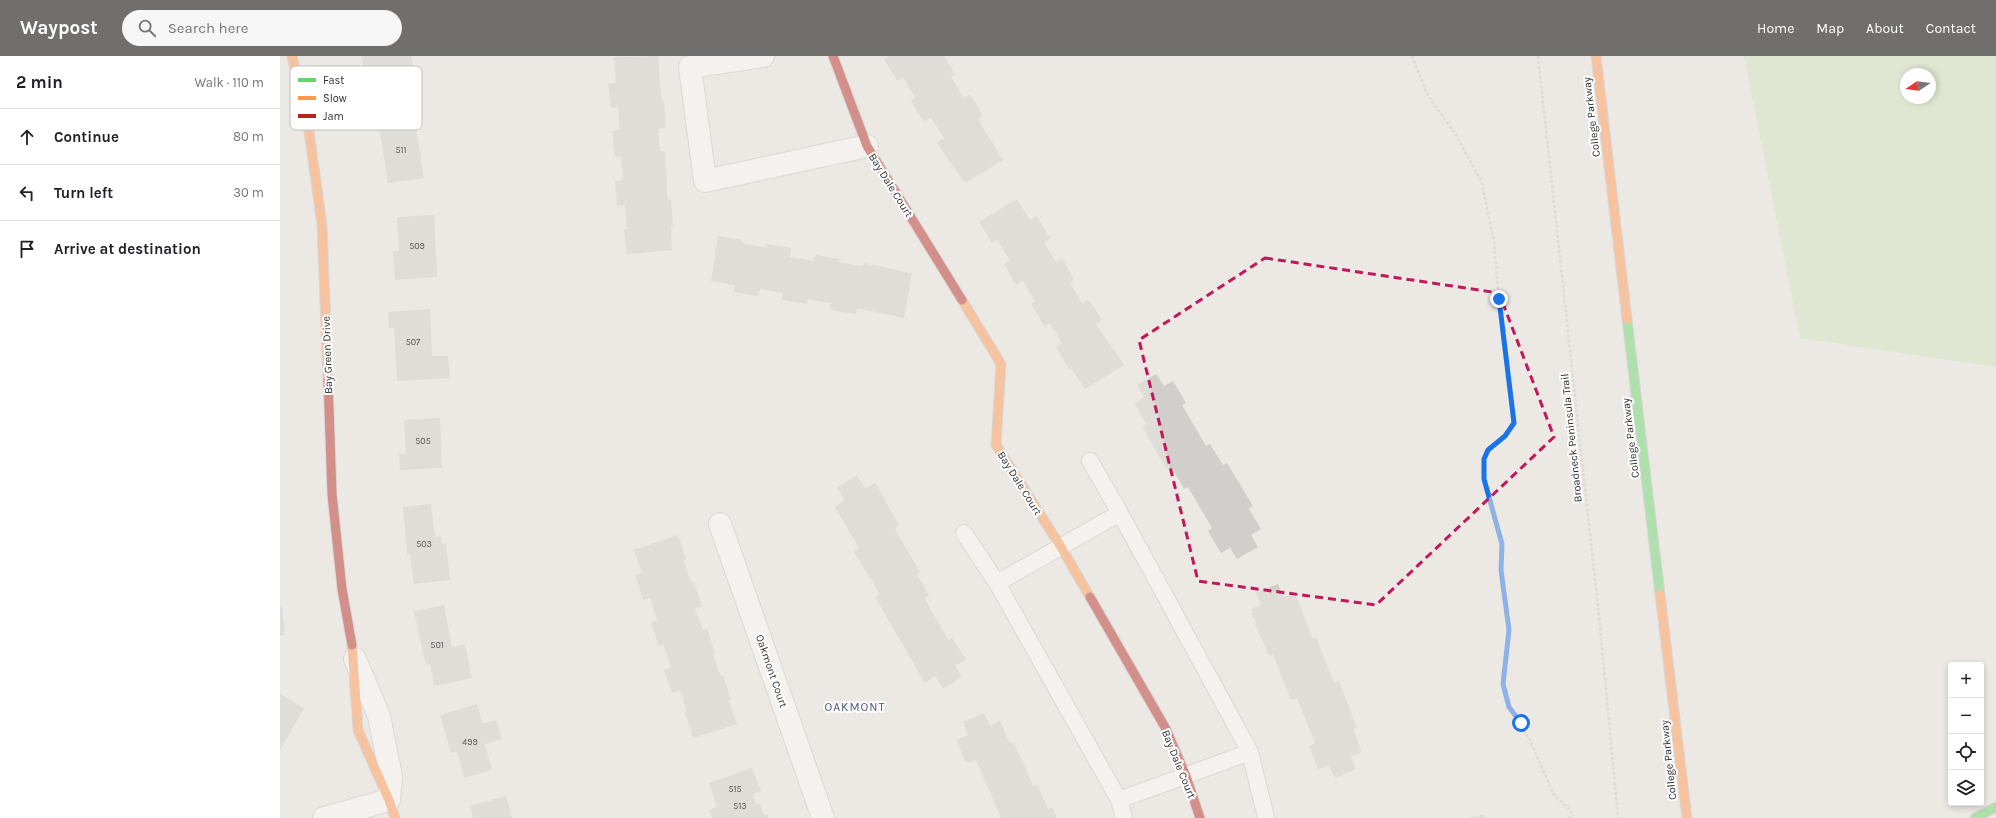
<!DOCTYPE html>
<html lang="en">
<head>
<meta charset="utf-8">
<style>
  :root { --surface:#fff; --page:#f6f6f6; --text:#202124; --muted:#757577; --line:#e0e0e0; --accent:#706f6e }
  body { margin:0; font-family:Karla,sans-serif; background:var(--page); color:var(--text) }
  .controls { position:absolute; right:12px; bottom:12px; display:grid; overflow:hidden; border-radius:4px; box-shadow:0 2px 6px #0003 }
  .controls button { width:36px; height:36px; display:grid; place-items:center; padding:0; border:0; border-bottom:1px solid var(--line); background:var(--surface); color:var(--text); font:20px sans-serif }
  .compass { position:absolute; left:1620px; top:12px; width:36px; height:36px; border-radius:50%; background:var(--surface); box-shadow:0 2px 6px #0003; rotate:257deg }
  .stop { position:absolute; width:12px; height:12px; margin:-9px; border:3px solid #1a73e8; border-radius:50%; background:#fff }
  .stop.end { background:#1a73e8; border-color:#fff; box-shadow:0 1px 4px #0008 }
  .list { margin:0; padding:0; list-style:none }
  h2 { display:flex; justify-content:space-between; align-items:center; height:52px; margin:0; padding:0 16px; font-size:17px }
  h2 small { font-size:13px; font-weight:400; color:var(--muted) }
  .list li { display:grid; grid-template-columns:26px 1fr auto; gap:12px; align-items:center; box-sizing:border-box; height:56px; padding:0 16px; border-top:1px solid var(--line) }
  .list b { display:block; font-size:15px; white-space:nowrap }
  .list em { font-size:13px; font-style:normal; color:var(--muted) }
  .icon { flex:none; width:22px; height:22px; fill:none; stroke:currentColor; stroke-width:2; stroke-linecap:round; stroke-linejoin:round }
  .map { position:relative; flex:none; width:1716px; height:762px; overflow:hidden }
  header { display:flex; align-items:center; gap:24px; box-sizing:border-box; height:56px; padding:0 20px; background:var(--accent); color:#fff }
  header strong { font-size:19px }
  nav { display:flex; gap:22px; margin-inline-start:auto; font-size:14px }
  .search { width:280px; height:36px; background:var(--page); display:flex; align-items:center; gap:10px; box-sizing:border-box; padding:0 14px; border-radius:22px; color:var(--muted); font-size:15px }
  main { display:flex }
  aside { flex:1; background:var(--surface) }
  .map>svg:first-child { display:block }
</style>
</head>
<body>
<header>
<strong>Waypost</strong>
<div class="search"><svg class="icon" aria-label="search" viewBox="0 0 24 24"><circle cx="10" cy="10" r="6"/><path d="M15 15l6 6"/></svg>Search here</div>
<nav><a>Home</a><a>Map</a><a>About</a><a>Contact</a></nav>
</header>
<main>
<aside>
<h2>2 min<small>Walk · 110 m</small></h2>
<ul class="list">
<li><svg class="icon" aria-label="ahead" viewBox="0 0 24 24"><path d="M12 20V5M6 11l6-6 6 6"/></svg><div><b>Continue</b></div><em>80 m</em></li>
<li><svg class="icon" aria-label="left" viewBox="0 0 24 24"><path d="M17 20v-9H6M10 6l-5 5 5 5"/></svg><div><b>Turn left</b></div><em>30 m</em></li>
<li><svg class="icon" aria-label="arrive" viewBox="0 0 24 24"><path d="M6 21V4h12l-3 4 3 4H6"/></svg><div><b>Arrive at destination</b></div></li>
</ul>
</aside>
<div class="map">
<svg width="1716" height="762" viewBox="0 0 1716 762">
  <rect width="100%" height="100%" fill="#ece8e4"/>
  <path fill="#cee6be" fill-rule="evenodd" d="M 1464,0 L 1716,0 L 1716,311 L 1520,282 ZM 1626,18 L 1650,18 L 1650,42 L 1626,42 Z"/>
  <path fill="#d1cecb" d="M 81,0 L 131,0 L 136,20 L 88,31 Z
    M 378,0 L 381,41 L 382,46 L 384,46 L 386,72 L 378,73 L 380,95 L 385,95 L 387,136 L 388,144 L 391,144 L 393,170 L 391,170 L 392,194 L 347,198 L 344,173 L 347,173 L 345,149 L 337,150 L 335,125 L 343,124 L 341,101 L 335,101 L 332,75 L 340,74 L 338,51 L 331,52 L 328,28 L 336,27 L 334,1 Z
    M 609,0 L 664,0 L 675,18 L 671,21 L 684,42 L 690,38 L 703,60 L 698,63 L 723,104 L 685,127 L 657,87 L 664,82 L 651,62 L 644,66 L 631,45 L 635,42 L 623,21 L 617,25 L 604,3 Z
    M 135,66 L 144,122 L 108,127 L 99,71 Z
    M 737,143 L 750,164 L 757,160 L 770,182 L 764,186 L 776,206 L 782,202 L 794,224 L 790,227 L 802,247 L 808,243 L 822,264 L 816,268 L 844,309 L 805,333 L 791,312 L 789,313 L 776,291 L 782,287 L 770,267 L 764,270 L 751,248 L 755,246 L 743,225 L 736,229 L 724,208 L 730,204 L 719,187 L 717,184 L 712,187 L 699,166 Z
    M 154,159 L 157,221 L 115,224 L 113,196 L 119,195 L 117,161 Z
    M 438,180 L 462,184 L 462,187 L 477,190 L 486,191 L 487,188 L 511,192 L 510,201 L 534,205 L 535,199 L 560,203 L 559,206 L 575,209 L 583,210 L 583,207 L 632,217 L 624,262 L 577,252 L 576,258 L 550,254 L 551,247 L 528,243 L 527,248 L 502,244 L 503,237 L 480,233 L 478,240 L 454,236 L 455,229 L 431,225 Z
    M 150,253 L 152,300 L 168,300 L 170,322 L 117,325 L 114,272 L 109,272 L 108,256 Z
    M 876,318 L 884,330 L 893,325 L 906,347 L 902,349 L 926,390 L 930,388 L 943,409 L 947,407 L 973,450 L 969,453 L 981,473 L 971,479 L 978,491 L 957,503 L 950,492 L 941,497 L 928,475 L 932,472 L 908,431 L 904,433 L 892,412 L 887,414 L 862,371 L 866,368 L 854,347 L 864,341 L 857,329 Z
    M 160,362 L 162,412 L 120,414 L 119,398 L 126,398 L 124,364 Z
    M 577,419 L 585,433 L 595,427 L 597,429 L 619,470 L 615,473 L 640,516 L 637,518 L 649,539 L 645,542 L 646,545 L 668,584 L 672,582 L 686,603 L 675,610 L 682,621 L 663,633 L 655,620 L 645,627 L 595,541 L 600,538 L 574,496 L 579,492 L 555,451 L 565,444 L 557,432 Z
    M 151,448 L 155,481 L 161,480 L 162,488 L 166,487 L 170,524 L 134,528 L 130,498 L 127,498 L 127,496 L 123,451 Z
    M 398,479 L 406,503 L 403,504 L 410,523 L 411,526 L 413,525 L 422,550 L 415,552 L 423,574 L 427,572 L 435,597 L 433,598 L 439,616 L 441,620 L 443,619 L 451,644 L 449,645 L 457,668 L 413,682 L 405,657 L 407,656 L 400,634 L 392,637 L 384,614 L 391,611 L 383,588 L 379,590 L 371,567 L 377,564 L 370,542 L 363,544 L 355,519 L 362,517 L 354,494 Z
    M 998,528 L 1003,541 L 1015,537 L 1032,581 L 1033,583 L 1036,581 L 1054,627 L 1059,625 L 1077,672 L 1073,673 L 1082,696 L 1071,701 L 1076,713 L 1055,722 L 1049,709 L 1038,713 L 1029,690 L 1035,687 L 1017,642 L 1011,644 L 993,598 L 989,600 L 975,568 L 977,567 L 971,558 L 973,557 L 971,553 L 981,549 L 976,536 Z
    M 164,549 L 172,591 L 185,588 L 192,622 L 154,630 L 150,608 L 146,609 L 134,555 Z
    M 0,550 L 2,550 L 5,578 L 0,580 Z
    M 0,638 L 24,652 L 0,694 Z
    M 197,648 L 203,668 L 216,664 L 222,683 L 205,688 L 212,714 L 184,722 L 177,696 L 171,697 L 160,659 Z
    M 704,657 L 710,670 L 720,665 L 730,688 L 734,686 L 753,730 L 757,729 L 768,753 L 772,751 L 777,762 L 721,762 L 696,704 L 688,707 L 685,705 L 676,684 L 688,679 L 683,666 Z
    M 472,712 L 481,735 L 473,738 L 476,749 L 480,747 L 484,759 L 488,758 L 489,762 L 432,762 L 429,754 L 437,751 L 429,727 Z
    M 226,740 L 232,762 L 193,762 L 190,750 Z
    M 1204,759 L 1204,762 L 1190,762 L 1190,761 Z"/>
  <g fill="none" stroke-linecap="round" stroke-linejoin="round">
    <g stroke="#c5c4c5" stroke-width="18">
      <path id="lane" d="M 810,405 L 840,457
        M 684,477 L 717,527
        M 970,696 L 839,744 L 717,527 L 840,457 L 970,696 L 986,762
        M 839,744 L 844,762"/>
    </g>
    <g stroke="#c5c4c5" stroke-width="24">
      <path id="street" d="M 483,0 L 410,11 L 425,125 L 587,90
        M 440,468 L 543,762
        M 44,762 L 109,744 L 111,720 L 99,660 L 75,603"/>
    </g>
    <g stroke="#c5c4c5" stroke-width="11">
      <path id="fast" d="M 1347,263 L 1380,538
        M 1695,762 L 1716,751"/>
    </g>
    <g stroke="#c5c4c5" stroke-width="11">
      <path id="slow" d="M 12,0 L 28,68 L 42,169 L 48,324
        M 1316,0 L 1347,263
        M 682,244 L 721,308 L 716,389 L 781,491 L 810,541
        M 1380,538 L 1407,762
        M 72,589 L 78,674 L 109,744 L 115,762"/>
    </g>
    <g stroke="#c5c4c5" stroke-width="11">
      <path id="jam" d="M 553,0 L 587,90 L 682,244
        M 48,324 L 52,438 L 62,533 L 72,589
        M 810,541 L 886,673 L 906,720 L 920,762"/>
    </g>
    <path stroke="#c9c9c8" stroke-width="2.5" stroke-dasharray="3 2" stroke-linecap="butt" d="M 1132,0 L 1147,38 L 1176,79 L 1202,127 L 1214,186 L 1219,243 L 1234,357 L 1234,367 L 1225,380 L 1208,394 L 1204,403 L 1204,423 L 1222,488 L 1221,514 L 1229,574 L 1223,627 L 1229,651 L 1250,684 L 1274,739 L 1291,755 L 1290,762
      M 1258,0 L 1320,570 L 1338,762"/>
    <use href="#lane" stroke="#fcfcfb" stroke-width="16"/>
    <use href="#street" stroke="#fcfcfb" stroke-width="22"/>
    <use href="#fast" stroke="#63d668" stroke-width="9"/>
    <use href="#slow" stroke="#ff974d" stroke-width="9"/>
    <use href="#jam" stroke="#b3261e" stroke-width="9"/>
  </g>
  <g fill="none" stroke-linecap="round" stroke-linejoin="round">
    <path stroke="#1a73e8" stroke-width="5" d="M 1219,243 L 1234,367 L 1225,380 L 1208,394 L 1204,403 L 1204,423 L 1222,488 L 1221,514 L 1229,574 L 1223,628 L 1229,651 L 1241,667"/>
  </g>
  <path d="M0 0H1716V762H0ZM 985,202 L 1219,237 L 1274,381 L 1096,549 L 918,525 L 859,284 Z" fill="#ece8e4" fill-opacity=".55" fill-rule="evenodd"/>
  <path fill="none" stroke="#c2185b" stroke-width="3" stroke-dasharray="8 5" stroke-linejoin="round" d="M 985,202 L 1219,237 L 1274,381 L 1096,549 L 918,525 L 859,284 Z"/>
  <g text-anchor="middle" stroke-width="4" stroke-linejoin="round" paint-order="stroke">
    <g font-size="9" fill="#585857">
      <text x="121" y="97">511</text>
      <text x="137" y="193">509</text>
      <text x="133" y="289">507</text>
      <text x="143" y="388">505</text>
      <text x="144" y="491">503</text>
      <text x="157" y="592">501</text>
      <text x="190" y="689">499</text>
      <text x="455" y="736">515</text>
      <text x="460" y="753">513</text>
    </g>
    <g font-size="11" fill="#2e2e2e" stroke="#fff">
      <text transform="translate(1311 61) rotate(-97)" y="4">College Parkway</text>
      <text transform="translate(611 129) rotate(58)" y="4">Bay Dale Court</text>
      <text transform="translate(47 299) rotate(-92)" y="4">Bay Green Drive</text>
      <text transform="translate(1291 382) rotate(-96)" y="4">Broadneck Peninsula Trail</text>
      <text transform="translate(1350 382) rotate(-97)" y="4">College Parkway</text>
      <text transform="translate(740 427) rotate(58)" y="4">Bay Dale Court</text>
      <text transform="translate(492 615) rotate(71)" y="4">Oakmont Court</text>
      <text transform="translate(1388 704) rotate(-96)" y="4">College Parkway</text>
      <text transform="translate(899 708) rotate(68)" y="4">Bay Dale Court</text>
    </g>
    <g font-size="12" letter-spacing="1" fill="#4d5680" stroke="#fff">
      <text x="575" y="655">OAKMONT</text>
    </g>
  </g>
  <rect x="10" y="10" width="132" height="64" rx="6" fill="#fff" stroke="#c0c0c0" stroke-width="1"/>
  <rect x="18" y="22" width="18" height="4" fill="#63d668"/>
  <rect x="18" y="40" width="18" height="4" fill="#ff974d"/>
  <rect x="18" y="58" width="18" height="4" fill="#b3261e"/>
  <g font-size="11" fill="#2e2e2e">
    <text x="43" y="28">Fast</text>
    <text x="43" y="46">Slow</text>
    <text x="43" y="64">Jam</text>
  </g>
</svg>
<div class="controls">
<button>+</button>
<button>−</button>
<button><svg class="icon" aria-label="locate" viewBox="0 0 24 24"><circle cx="12" cy="12" r="6"/><path d="M12 2v4M12 18v4M2 12h4M18 12h4"/></svg></button>
<button><svg class="icon" aria-label="layers" viewBox="0 0 24 24"><path d="M12 4l9 5-9 5-9-5zM3 14l9 5 9-5"/></svg></button>
</div>
<svg class="compass" viewBox="-18 -18 36 36"><path d="M0-13l5 13h-10z" fill="#e53935"/><path d="M0 13l5-13h-10z" fill="#757577"/></svg>
<div class="stop" style="left:1241px;top:667px"></div>
<div class="stop end" style="left:1219px;top:243px"></div>
</div>
</main>
</body>
</html>
